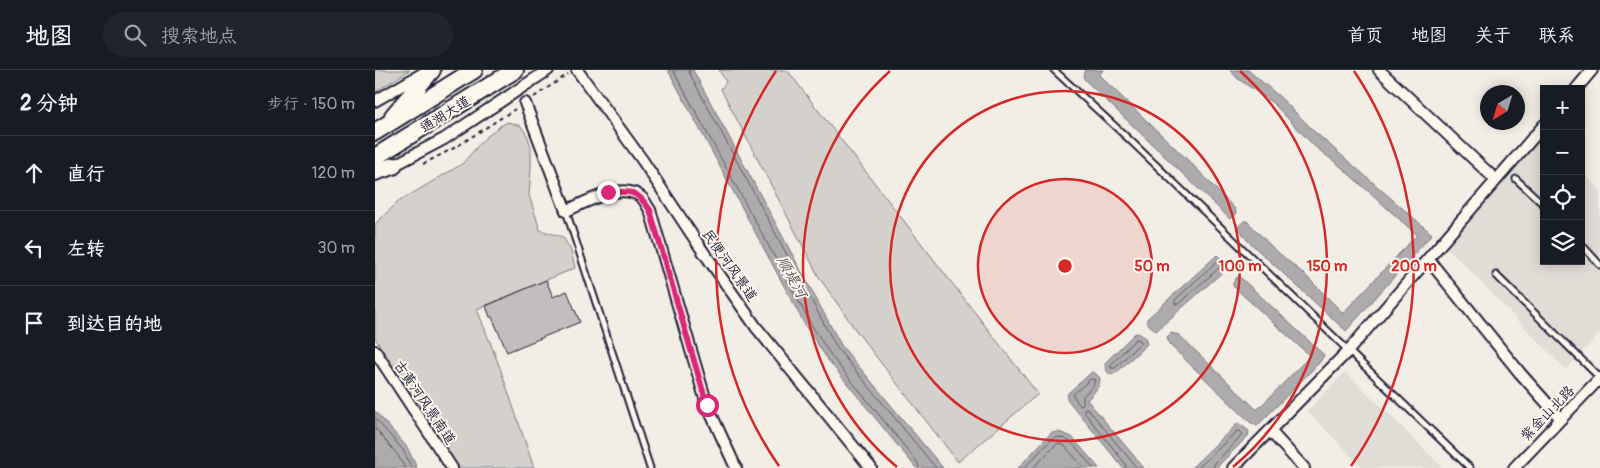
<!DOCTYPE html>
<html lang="zh">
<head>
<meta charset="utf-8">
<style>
  :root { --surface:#171b24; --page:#20242c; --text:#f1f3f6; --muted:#9ea1a6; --line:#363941 }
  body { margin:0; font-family:Pangolin,"LXGW WenKai TC",sans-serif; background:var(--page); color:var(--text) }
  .controls { position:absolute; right:15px; top:15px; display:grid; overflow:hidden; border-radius:0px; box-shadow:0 2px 12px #0003 }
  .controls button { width:45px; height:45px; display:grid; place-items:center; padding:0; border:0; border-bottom:1px solid var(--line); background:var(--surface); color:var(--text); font:25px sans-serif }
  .compass { position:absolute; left:1105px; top:15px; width:45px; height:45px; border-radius:50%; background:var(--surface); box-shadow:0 2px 12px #0003; rotate:218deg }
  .stop { position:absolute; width:15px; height:15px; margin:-11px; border:4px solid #db2777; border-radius:50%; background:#fff }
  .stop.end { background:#db2777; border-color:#fff; box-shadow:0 1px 5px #0008 }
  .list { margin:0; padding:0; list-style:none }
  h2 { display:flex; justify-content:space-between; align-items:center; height:65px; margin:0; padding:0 20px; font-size:21px }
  h2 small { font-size:16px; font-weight:400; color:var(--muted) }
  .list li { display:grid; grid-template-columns:32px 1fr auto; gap:15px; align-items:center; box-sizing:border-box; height:75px; padding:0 20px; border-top:1px solid var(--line) }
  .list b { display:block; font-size:19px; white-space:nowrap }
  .list em { font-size:16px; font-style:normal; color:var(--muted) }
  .icon { flex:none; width:28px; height:28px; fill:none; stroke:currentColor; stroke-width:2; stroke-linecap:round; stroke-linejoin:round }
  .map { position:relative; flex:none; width:1225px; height:398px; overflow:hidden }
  header { display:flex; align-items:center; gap:30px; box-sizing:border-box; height:70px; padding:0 25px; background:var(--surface); border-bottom:1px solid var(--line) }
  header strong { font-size:24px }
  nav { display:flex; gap:28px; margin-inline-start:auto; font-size:18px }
  .search { width:350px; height:45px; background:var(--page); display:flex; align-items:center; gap:12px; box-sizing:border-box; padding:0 18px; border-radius:28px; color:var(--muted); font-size:19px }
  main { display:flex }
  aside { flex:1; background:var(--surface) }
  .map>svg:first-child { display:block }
</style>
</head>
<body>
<header>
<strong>地图</strong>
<div class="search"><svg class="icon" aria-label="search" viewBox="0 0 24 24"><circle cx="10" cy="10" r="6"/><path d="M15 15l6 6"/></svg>搜索地点</div>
<nav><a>首页</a><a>地图</a><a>关于</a><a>联系</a></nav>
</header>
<main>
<aside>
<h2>2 分钟<small>步行 · 150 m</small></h2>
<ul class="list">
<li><svg class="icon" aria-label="ahead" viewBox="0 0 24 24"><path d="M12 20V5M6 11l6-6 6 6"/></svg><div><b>直行</b></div><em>120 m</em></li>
<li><svg class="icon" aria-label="left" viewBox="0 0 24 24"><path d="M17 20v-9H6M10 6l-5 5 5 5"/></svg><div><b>左转</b></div><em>30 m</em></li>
<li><svg class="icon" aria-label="arrive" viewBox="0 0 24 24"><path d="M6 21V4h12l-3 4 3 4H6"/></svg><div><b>到达目的地</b></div></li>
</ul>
</aside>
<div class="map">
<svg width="1225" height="398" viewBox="0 0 1225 398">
  <rect width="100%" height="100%" fill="#f2eee5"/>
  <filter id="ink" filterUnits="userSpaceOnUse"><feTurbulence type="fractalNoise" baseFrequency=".02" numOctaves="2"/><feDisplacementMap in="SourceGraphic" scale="10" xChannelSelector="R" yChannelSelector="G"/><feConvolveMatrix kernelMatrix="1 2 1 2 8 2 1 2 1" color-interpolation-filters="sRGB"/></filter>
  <g filter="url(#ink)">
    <path fill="#e0dcd6" d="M 1169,65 L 1169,191 L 1206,191 L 1206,100 L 1225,120 L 1225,263 L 1191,300 L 1070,175 Z
      M 970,302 L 1014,344 L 1068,398 L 988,398 L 932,341 Z"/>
    <path fill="#d4d1cc" stroke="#7b7a84" d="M 0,0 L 35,0 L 0,22 Z
      M 344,0 L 412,0 L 663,324 L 583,392 L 482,262 L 444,207 L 346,19 L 351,12 Z
      M 133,52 L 146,56 L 152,65 L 156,77 L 156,98 L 154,125 L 165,160 L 188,167 L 196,181 L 200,198 L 102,239 L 125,298 L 159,398 L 84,398 L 0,268 L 0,154 L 23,132 L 87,94 L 109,69 L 125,56 Z"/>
    <path fill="#aeabad" stroke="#76747f" d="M 293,0 L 318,0 L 466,275 L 568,398 L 541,398 L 453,290 L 431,257 Z
      M 710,0 L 728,0 L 724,5 L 728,9 L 817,94 L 860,139 L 861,143 L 855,149 L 710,10 L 708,6 Z
      M 855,0 L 873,0 L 906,28 L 941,63 L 1057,164 L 971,261 L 872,170 L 863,157 L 869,151 L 872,151 L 899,179 L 929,204 L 968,243 L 1042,165 L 965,96 L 939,76 L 899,34 L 862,8 Z
      M 842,185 L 853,196 L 851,199 L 781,261 L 772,253 L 772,249 Z
      M 862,207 L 866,208 L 949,285 L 945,292 L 882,356 L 875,352 L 794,274 L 792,267 L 796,263 L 804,265 L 881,339 L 883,339 L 935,286 L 858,216 L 858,213 Z
      M 763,263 L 770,267 L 772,274 L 742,302 L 737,305 C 732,303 730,299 730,293 L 759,264 Z
      M 717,302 L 721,304 L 725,308 C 725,318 718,323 712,330 L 769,398 L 748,398 L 692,329 L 693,323 Z
      M 0,341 L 32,377 L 42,398 L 0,398 Z
      M 863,353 L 874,361 L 873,366 L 841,398 L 816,398 Z
      M 684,362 L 697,367 L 724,398 L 643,398 L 676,363 Z"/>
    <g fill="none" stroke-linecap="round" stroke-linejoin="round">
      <path stroke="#5a5969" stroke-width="1" d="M 298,0 L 436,254 L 457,287 L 543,393 L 544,398
        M 314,0 L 315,4 L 462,278 L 561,398
        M 842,192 L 845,195 L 844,198 L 803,234 L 800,234 L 800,230 L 838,195 Z
        M 761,269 L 765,270 L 765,273 L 740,298 L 736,298 L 736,295 Z
        M 716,309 L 720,310 L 718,316 L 708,326 L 708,334 L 705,336 L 698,325 Z
        M 0,348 L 28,380 L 37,398
        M 0,358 L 22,384 L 30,398
        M 649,398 L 678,368 C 695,363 708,387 718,398
        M 658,398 L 683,373 L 690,376 L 709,398
        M 751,398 L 750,393 L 709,342 L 710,338 L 713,339 L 762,398
        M 823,398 L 862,361 L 866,362 L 867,365 L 840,393 L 838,398"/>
    </g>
    <path fill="#c2bebe" stroke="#22223b" d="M 171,210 L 178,227 L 192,221 L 205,252 L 132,282 L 117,247 L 115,247 L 111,236 Z"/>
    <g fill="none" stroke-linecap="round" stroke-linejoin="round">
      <g stroke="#22223b" stroke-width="9">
        <path id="service" d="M 679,0 L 757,72 L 1095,398
          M 1141,109 L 1169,135
          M 191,141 L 275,398
          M 1206,174 L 1225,195
          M 1121,205 L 1225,308"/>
      </g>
      <g stroke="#22223b" stroke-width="14">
        <path id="minor" d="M 202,0 L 268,91 L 325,177 L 381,257 L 496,398
          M 1004,0 L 1121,110
          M 1201,19 L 1217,0
          M 0,31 L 50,2
          M 150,33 L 191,141 C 209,133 247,111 266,127 C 270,130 272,136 275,140 L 332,335 L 361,398
          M 14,98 L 69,69 L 173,0
          M 1053,189 L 1145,303 L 1186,349
          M 0,281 L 77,398
          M 895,361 L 929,398
          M 858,398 L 973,281 L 1169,55
          M 1139,398 L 1225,308"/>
      </g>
      <g stroke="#22223b" stroke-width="20">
        <path id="primary" d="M 18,46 L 57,0
          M 0,62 L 99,0
          M 0,87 L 140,0
          M 0,102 L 18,96"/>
      </g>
      <path stroke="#22223b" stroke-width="2" stroke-dasharray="4 4" stroke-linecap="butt" d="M 159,27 L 193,4
        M 48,94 L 81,77 L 140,39"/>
      <use href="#service" stroke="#fbf7ec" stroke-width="5"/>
      <use href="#minor" stroke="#fbf7ec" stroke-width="10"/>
      <use href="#primary" stroke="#fbf7ec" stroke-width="16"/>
    </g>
  </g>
  <g fill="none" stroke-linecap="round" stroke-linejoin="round" filter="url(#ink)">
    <path stroke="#db2777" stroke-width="6" d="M 233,122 C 256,121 262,120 275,140 L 332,335"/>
  </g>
  <circle cx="690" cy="196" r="87" fill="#d62828" fill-opacity=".12"/>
  <g fill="none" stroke="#d62828" stroke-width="2.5">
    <circle cx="690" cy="196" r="87"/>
    <circle cx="690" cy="196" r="175"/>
    <path d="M522 397A262 262 0 0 1 515 1M865 1A262 262 0 0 1 858 397"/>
    <path d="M404 396A349 349 0 0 1 401 1M979 1A349 349 0 0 1 976 396"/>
  </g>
  <g text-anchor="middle" stroke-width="4" stroke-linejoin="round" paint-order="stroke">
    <g font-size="14" fill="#22223b" stroke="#fbf7ec">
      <text transform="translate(70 44) rotate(-32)" y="5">通湖大道</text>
      <text transform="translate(355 195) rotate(55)" y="5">民便河风景道</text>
      <text transform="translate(50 332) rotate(56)" y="5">古黄河风景南道</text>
      <text transform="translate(1172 343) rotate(-46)" y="5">紫金山北路</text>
    </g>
    <g font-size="15" font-style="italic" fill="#535263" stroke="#fbf7ec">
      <text transform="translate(417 207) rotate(61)" y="5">顺堤河</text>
    </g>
  </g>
  <circle cx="690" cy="196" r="8" fill="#d62828" stroke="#fbf7ec" stroke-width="2.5"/>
  <g font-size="15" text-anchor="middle" font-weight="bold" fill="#d62828" stroke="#fbf7ec" stroke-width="4" stroke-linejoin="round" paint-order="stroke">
    <text x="777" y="201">50 m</text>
    <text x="865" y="201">100 m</text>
    <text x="952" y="201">150 m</text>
    <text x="1039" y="201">200 m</text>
  </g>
</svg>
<div class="controls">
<button>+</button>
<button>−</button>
<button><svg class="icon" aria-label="locate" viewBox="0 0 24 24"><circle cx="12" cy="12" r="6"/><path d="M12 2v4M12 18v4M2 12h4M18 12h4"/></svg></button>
<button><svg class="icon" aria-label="layers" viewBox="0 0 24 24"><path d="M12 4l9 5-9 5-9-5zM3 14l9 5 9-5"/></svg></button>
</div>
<svg class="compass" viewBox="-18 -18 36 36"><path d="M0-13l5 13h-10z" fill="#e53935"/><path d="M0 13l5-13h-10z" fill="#9ea1a6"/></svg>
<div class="stop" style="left:332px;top:335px"></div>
<div class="stop end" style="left:233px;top:122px"></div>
</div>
</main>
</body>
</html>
